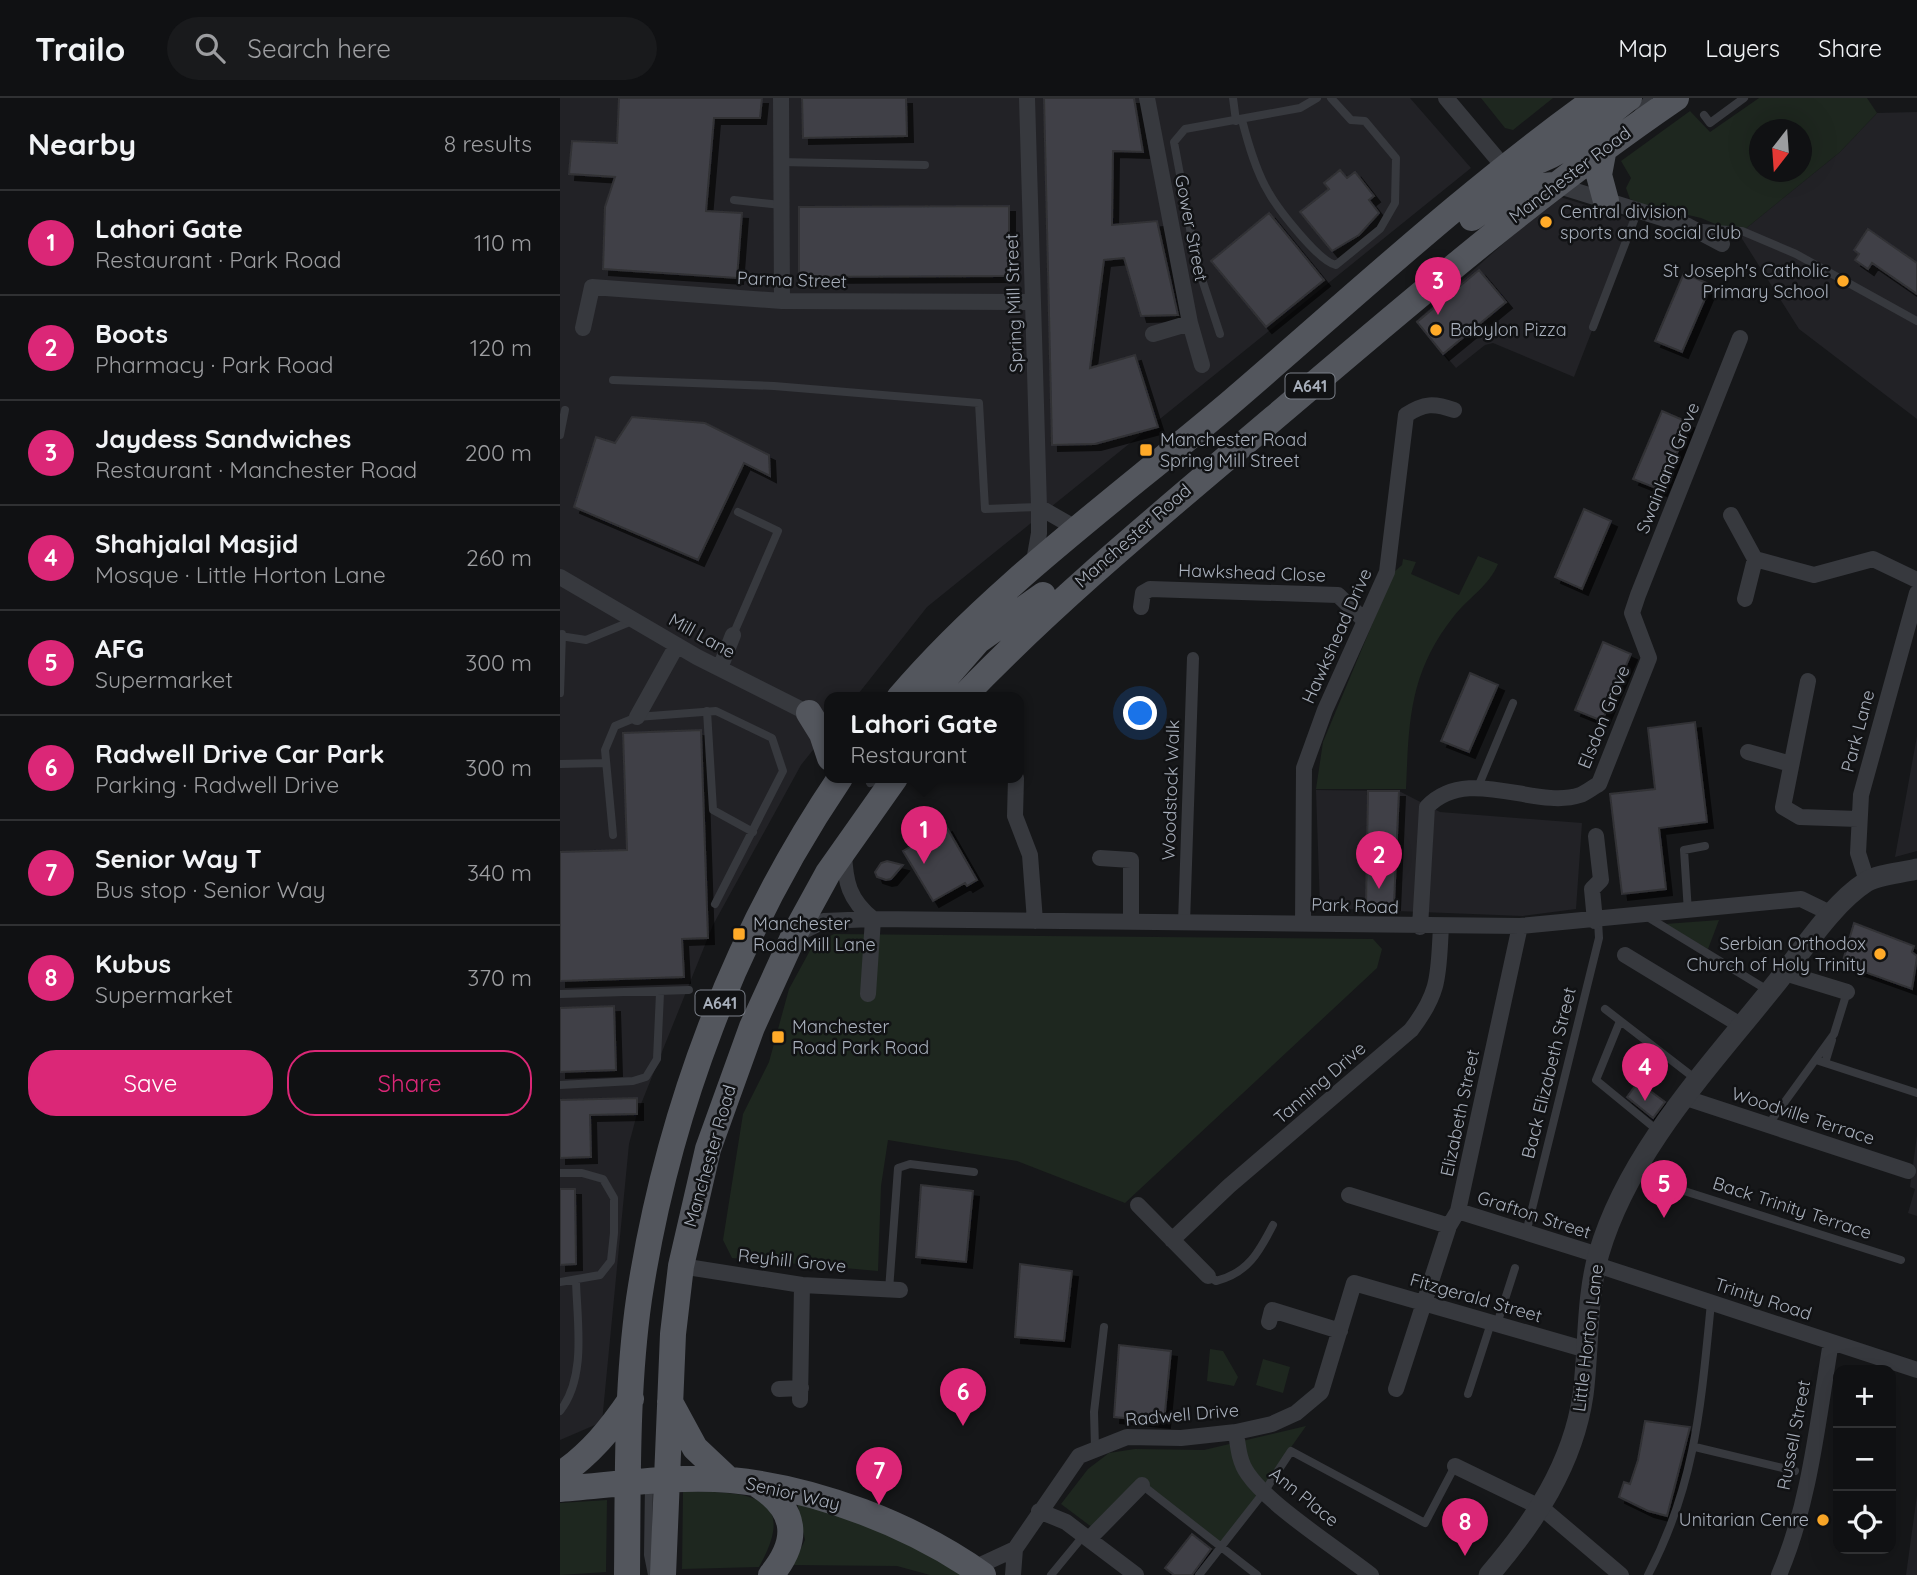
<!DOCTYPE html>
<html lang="en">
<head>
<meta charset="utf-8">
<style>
  :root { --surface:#101113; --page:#191a1c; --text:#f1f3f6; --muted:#9c9da0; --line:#303133; --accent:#db2777 }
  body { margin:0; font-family:Quicksand,sans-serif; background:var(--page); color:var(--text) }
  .controls { position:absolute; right:21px; bottom:21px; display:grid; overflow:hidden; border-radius:14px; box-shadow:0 7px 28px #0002 }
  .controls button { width:63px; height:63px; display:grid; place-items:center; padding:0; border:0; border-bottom:2px solid var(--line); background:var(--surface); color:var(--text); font:35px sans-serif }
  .compass { position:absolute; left:1189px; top:21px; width:63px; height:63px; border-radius:50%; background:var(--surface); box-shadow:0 7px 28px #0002; rotate:197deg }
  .you { position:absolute; left:581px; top:616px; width:24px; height:24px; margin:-18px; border:5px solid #fff; border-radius:50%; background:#1a73e8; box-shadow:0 0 0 10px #1a73e833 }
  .badge { display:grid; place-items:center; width:46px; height:46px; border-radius:50%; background:var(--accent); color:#fff; font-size:23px; font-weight:700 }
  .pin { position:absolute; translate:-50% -58px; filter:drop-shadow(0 2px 4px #0008) }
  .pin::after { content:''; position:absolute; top:37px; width:24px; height:21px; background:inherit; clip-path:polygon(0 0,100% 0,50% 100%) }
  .popup { position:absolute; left:264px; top:594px; width:200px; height:91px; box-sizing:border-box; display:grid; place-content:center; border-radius:14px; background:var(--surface); filter:drop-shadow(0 2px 5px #0005); font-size:23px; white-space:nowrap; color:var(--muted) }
  .popup b { font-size:26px; color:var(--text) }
  .popup::after { content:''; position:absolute; left:50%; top:100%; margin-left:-14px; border:14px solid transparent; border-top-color:var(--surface) }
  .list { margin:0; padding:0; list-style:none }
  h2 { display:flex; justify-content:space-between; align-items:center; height:91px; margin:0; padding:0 28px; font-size:30px }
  h2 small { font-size:23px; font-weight:400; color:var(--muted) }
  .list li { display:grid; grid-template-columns:46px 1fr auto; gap:21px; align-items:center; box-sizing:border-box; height:105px; padding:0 28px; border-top:2px solid var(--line) }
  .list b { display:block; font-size:26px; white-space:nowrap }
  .list p { margin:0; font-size:23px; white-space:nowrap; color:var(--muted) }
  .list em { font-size:23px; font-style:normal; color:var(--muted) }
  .actions { display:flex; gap:14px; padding:21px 28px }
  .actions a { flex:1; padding:16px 0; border:2px solid var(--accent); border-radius:28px; text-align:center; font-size:24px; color:var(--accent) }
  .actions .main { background:var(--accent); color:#fff }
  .icon { flex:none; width:38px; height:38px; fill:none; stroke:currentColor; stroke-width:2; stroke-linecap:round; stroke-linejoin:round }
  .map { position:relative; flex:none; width:1357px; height:1477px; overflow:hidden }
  header { display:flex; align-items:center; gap:42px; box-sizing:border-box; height:98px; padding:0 35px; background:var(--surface); border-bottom:2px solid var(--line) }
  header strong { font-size:33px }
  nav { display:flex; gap:38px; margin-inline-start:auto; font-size:24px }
  .search { width:490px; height:63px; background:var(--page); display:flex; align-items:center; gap:18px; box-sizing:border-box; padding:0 24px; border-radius:38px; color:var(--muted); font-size:26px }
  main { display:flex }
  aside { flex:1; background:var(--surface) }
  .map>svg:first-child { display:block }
</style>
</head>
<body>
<header>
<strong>Trailo</strong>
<div class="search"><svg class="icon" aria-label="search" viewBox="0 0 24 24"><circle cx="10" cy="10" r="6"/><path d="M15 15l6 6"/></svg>Search here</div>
<nav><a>Map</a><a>Layers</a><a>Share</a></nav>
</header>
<main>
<aside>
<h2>Nearby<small>8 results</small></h2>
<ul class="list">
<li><span class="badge">1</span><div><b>Lahori Gate</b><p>Restaurant · Park Road</p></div><em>110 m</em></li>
<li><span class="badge">2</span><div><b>Boots</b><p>Pharmacy · Park Road</p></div><em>120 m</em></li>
<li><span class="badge">3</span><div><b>Jaydess Sandwiches</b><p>Restaurant · Manchester Road</p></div><em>200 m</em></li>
<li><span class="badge">4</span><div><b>Shahjalal Masjid</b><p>Mosque · Little Horton Lane</p></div><em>260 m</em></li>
<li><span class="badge">5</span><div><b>AFG</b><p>Supermarket</p></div><em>300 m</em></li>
<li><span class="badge">6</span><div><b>Radwell Drive Car Park</b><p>Parking · Radwell Drive</p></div><em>300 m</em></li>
<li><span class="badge">7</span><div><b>Senior Way T</b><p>Bus stop · Senior Way</p></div><em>340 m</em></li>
<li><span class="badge">8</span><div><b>Kubus</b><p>Supermarket</p></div><em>370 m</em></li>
</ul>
<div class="actions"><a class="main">Save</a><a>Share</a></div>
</aside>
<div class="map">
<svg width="1357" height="1477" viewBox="0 0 1357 1477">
  <defs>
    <filter id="shadow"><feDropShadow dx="6" dy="6" stdDeviation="0" flood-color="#0009"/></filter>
  </defs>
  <rect width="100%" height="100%" fill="#161719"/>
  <path fill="#222226" d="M 0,0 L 850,0 L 911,70 L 367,509 L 295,600 L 270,600 L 269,632 L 241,667 L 153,827 L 77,1016 L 69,1046 L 42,1324 L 0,1342 Z
    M 1357,14 L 1357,321 L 1239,231 L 1179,136 L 1280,54 L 1317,15 Z
    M 997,98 L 1075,122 L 1014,279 L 933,245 L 925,247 L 896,270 L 856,223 Z
    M 1357,638 L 1357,753 L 1335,759 Z
    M 756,692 L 839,693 L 880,714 L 1022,725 L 1016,811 L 963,818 L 760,810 Z
    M 1357,1037 L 1357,1118 L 1348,1115 L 1355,1091 L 1350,1089 Z
    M 1357,1397 L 1357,1477 L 1346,1477 Z"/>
  <path fill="#1e271f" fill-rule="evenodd" d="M 921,0 L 993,0 L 953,32 L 945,30 Z
    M 1199,0 L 1307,0 L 1317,15 L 1280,54 L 1179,136 L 1141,120 L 1081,106 L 1070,101 L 1066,90 L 1071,80 L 1061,63 L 1130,13 L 1150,34 ZM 1199,32 L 1241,32 L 1241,74 L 1199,74 Z
    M 918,458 L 938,466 C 929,488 909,499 894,518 C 849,575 849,622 846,691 L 756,691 L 763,644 L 834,474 L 842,467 L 843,461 L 856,464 L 851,476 L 899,497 Z
    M 1159,822 L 1148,851 L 1105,826 Z
    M 274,836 L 813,841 L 822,851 L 817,870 L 565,1105 L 457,1063 L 328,1042 L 321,1088 L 318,1173 L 172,1160 L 163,1142 L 183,1016 L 209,964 L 229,891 L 253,847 Z
    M 650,1251 L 663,1253 L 678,1279 L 674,1288 L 647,1283 Z
    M 703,1261 L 730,1269 L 723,1295 L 696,1287 Z
    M 746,1328 L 661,1449 L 582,1388 L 537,1433 L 501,1406 L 528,1371 L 549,1355 L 575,1351 L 644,1352 Z
    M 123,1393 C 179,1395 243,1391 199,1469 L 122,1471 Z
    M 47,1402 L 46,1474 L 0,1477 L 0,1405 Z
    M 237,1404 L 324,1433 L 406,1477 L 370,1477 L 337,1468 L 233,1467 L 245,1442 Z"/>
  <path fill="#404146" stroke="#303035" stroke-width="2" filter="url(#shadow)" d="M 59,0 L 202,0 L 200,20 L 154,20 L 146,113 L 182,115 L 177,180 L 43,171 L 45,109 L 55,79 L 9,76 L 12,43 L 57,45 Z
    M 242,0 L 346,0 L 347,38 L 243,40 Z
    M 484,0 L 574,0 L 583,54 L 553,53 L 552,127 L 597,123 L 618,217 L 581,218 L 564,160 L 544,162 L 530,270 L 575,257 L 598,329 L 535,346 L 492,347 Z
    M 780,72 L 787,80 L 795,74 L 814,98 L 809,102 L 819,115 L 799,137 L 772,153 L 740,114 L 769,91 L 764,85 Z
    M 449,108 L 449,178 L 239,179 L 239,109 Z
    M 709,115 L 764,182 L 706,229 L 651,163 Z
    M 1308,131 L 1357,165 L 1357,196 L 1312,165 L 1308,171 L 1295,162 L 1299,156 L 1294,152 Z
    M 919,172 L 946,204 L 883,256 L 857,224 Z
    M 1124,175 L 1151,187 L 1122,254 L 1095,243 Z
    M 1102,313 L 1130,325 L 1101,392 L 1073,381 Z
    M 72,319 L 145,325 L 209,357 L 210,378 L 184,365 L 138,462 L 14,409 L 36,339 L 55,345 Z
    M 1024,411 L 1051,423 L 1022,491 L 995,479 Z
    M 1043,544 L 1071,556 L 1042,623 L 1015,612 Z
    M 910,575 L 938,587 L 909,654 L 881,643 Z
    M 1135,624 L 1147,724 L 1099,730 L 1106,791 L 1062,796 L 1050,696 L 1095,691 L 1088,630 Z
    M 141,632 L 148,840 L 122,841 L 124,879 L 0,883 L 0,754 L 67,752 L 63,635 Z
    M 808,693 L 839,693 L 834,806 L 806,806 Z
    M 386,728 L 417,782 L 407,788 L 405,785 L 373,803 L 343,753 Z
    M 327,763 L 343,767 L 331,781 L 326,782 L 317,779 L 315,774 L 321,765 Z
    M 1294,825 L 1354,848 L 1352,854 L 1357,858 L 1356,866 L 1352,891 L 1282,866 Z
    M 54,908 L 56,972 L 0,974 L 0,910 Z
    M 1078,984 L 1105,1004 L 1093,1020 L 1067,999 Z
    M 77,1000 L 77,1016 L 30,1017 L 31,1059 L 0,1060 L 0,1002 Z
    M 361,1087 L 413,1093 L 406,1164 L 356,1159 Z
    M 0,1091 L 15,1091 L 16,1166 L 0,1167 Z
    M 460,1166 L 512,1173 L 504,1243 L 455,1239 Z
    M 559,1247 L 611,1253 L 604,1324 L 554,1319 Z
    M 1085,1323 L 1130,1329 L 1107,1418 L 1088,1413 L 1059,1399 L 1064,1384 L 1070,1386 L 1078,1362 Z
    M 632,1436 L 651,1451 L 632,1477 L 614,1477 L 605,1470 Z"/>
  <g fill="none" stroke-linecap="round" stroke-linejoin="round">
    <path stroke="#37393e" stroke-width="8" d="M 673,0 L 676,23
      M 1078,15 L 1088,0
      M 1144,17 L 1150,25 L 1184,0
      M 682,22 C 688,45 696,74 709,95 C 718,111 759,164 776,167 L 820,131 L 835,105 L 836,60 L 805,23 L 791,22 L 771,0
      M 221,64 L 365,67
      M 174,102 L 221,107
      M 1142,130 L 1182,133 L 1236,156 L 1357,223
      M 1033,229 L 1078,112
      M 660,236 L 636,163 L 614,44 L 625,31 L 740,10 L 757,0
      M 53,282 L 214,288 L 419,305 L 425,411 L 479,409
      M 0,337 L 5,312
      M 173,537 L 218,433 L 178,414
      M 0,538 L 26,542 L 72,523
      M 0,595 L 2,536
      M 147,613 L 153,712 L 193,734
      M 0,666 L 46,665
      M 310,685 L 322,680
      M 918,689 L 953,605
      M 53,737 L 45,652 L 55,628 L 77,619 L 156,613 L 212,640 L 223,673 L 155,806
      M 1128,814 L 1124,752 L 1145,748
      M 1086,818 L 1209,893
      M 0,896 L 129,892
      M 1045,911 L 1137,982
      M 1060,923 L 1036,982 L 1097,1032
      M 1256,962 L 1357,995
      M 1265,965 L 1272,942
      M 0,987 L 73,983 L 86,979 L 97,961 L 100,895
      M 1208,1027 L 1274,936 L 1287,894
      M 0,1075 L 22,1075 L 43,1081 L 54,1100 L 54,1135 L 51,1163 L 40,1177 L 0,1184
      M 1074,1077 L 1341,1162
      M 966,1135 L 1039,840 L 1038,823
      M 648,1178 L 656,1183 C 688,1175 699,1154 713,1127
      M 329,1192 L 338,1070 L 350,1066 L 414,1074
      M 937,1226 L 955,1170
      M 908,1296 L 931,1225
      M 0,1313 C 27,1279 17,1223 16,1183
      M 1135,1349 L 1235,1373
      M 535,1350 L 534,1314 L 544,1229
      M 89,1387 L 88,1457 L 92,1477
      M 582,1387 L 697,1477
      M 491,1477 L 524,1437
      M 639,1477 L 704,1394 L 731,1353 L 865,1425 L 895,1368
      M 1088,1477 C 1136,1386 1141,1305 1151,1205"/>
    <path stroke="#37393e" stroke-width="12" d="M 624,825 L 633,560"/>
    <path stroke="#37393e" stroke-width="16" d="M 221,0 L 222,203
      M 467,0 L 479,409
      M 587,0 L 630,225 L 642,267
      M 886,0 L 944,69 L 952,72
      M 993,86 L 1128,128 L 1162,146
      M 23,230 L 32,189 L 222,203 L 473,204
      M 593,236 L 630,225
      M 1171,417 L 1195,461 L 1254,477 L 1313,461 L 1357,482
      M 473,469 L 479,435 L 479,409 L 519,432
      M 0,479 L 137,559 L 256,619
      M 1185,501 L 1195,461
      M 581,509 L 583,495 L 590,491 L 778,497 L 805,523
      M 160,570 L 173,537
      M 1248,583 L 1223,709 L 1240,719 L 1298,721
      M 77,619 L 117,547
      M 1188,654 L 1231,666
      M 456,680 L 455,718 L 470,757 L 475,823
      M 540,760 L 571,762 L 571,824
      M 1307,783 L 1298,755 L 1301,697 L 1357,495
      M 1035,823 L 1032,791 L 1041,782 L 1036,738
      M 743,826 L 744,670 L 765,612 L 827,474 L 846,317 C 864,305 874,305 894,312
      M 860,829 L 867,709 C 908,666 975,712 1020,697 C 1026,695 1033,689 1039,686 L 1089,560 L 1072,515 L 1078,497 L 1180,240
      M 237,836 L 264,823 L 313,821 C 289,802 285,784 284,754
      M 1065,857 L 1182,928
      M 1225,875 L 1287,894
      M 308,896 L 313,821 L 960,828 L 1241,801 L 1272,816
      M 1126,1000 L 1348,1073
      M 789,1097 L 889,1128
      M 578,1107 L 648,1178
      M 898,1113 L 1038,1157
      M 612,1142 L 669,1088 L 851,932 C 881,893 878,876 881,829
      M 1037,1167 L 1357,1272
      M 121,1168 L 242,1187 L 340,1192
      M 709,1224 L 712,1212 L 780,1233
      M 219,1291 L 241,1290
      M 836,1291 L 889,1128 L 898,1113 L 960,828
      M 240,1302 L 242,1187
      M 676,1334 C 678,1348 679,1364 688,1376 C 710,1408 778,1451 811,1477
      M 895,1368 L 982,1410 L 1061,1477
      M 479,1413 L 506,1424 L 576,1477
      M 529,1441 L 582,1387
      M 455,1451 L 519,1358 L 567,1339 L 621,1340 L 676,1334 L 712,1326 L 736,1315 L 761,1294 L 794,1185 L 1027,1252
      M 414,1470 L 455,1451 L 453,1477
      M 1219,1477 C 1250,1405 1258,1321 1271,1244"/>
    <path stroke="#37393e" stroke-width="21" d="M 929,1477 C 974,1425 1013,1366 1023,1297 C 1029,1251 1026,1199 1039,1155 C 1069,1052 1153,965 1218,883 C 1243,852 1273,805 1306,784 C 1319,776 1342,775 1357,771"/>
    <path stroke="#53565d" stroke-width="26" d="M 1044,50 L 1039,77 L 1046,103
      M 948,69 C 996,67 1032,28 1069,0
      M 912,120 L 952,91 L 994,87
      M 339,600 C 431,492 554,403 663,311 C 786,206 905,94 1037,0
      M 368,600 L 418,543 L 483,497
      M 402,600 C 499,499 607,411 714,320 C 845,209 974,97 1116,0
      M 249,615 L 262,636 L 270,660
      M 110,1304 L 135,1350 L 169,1382
      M 0,1377 C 31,1355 50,1332 71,1301
      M 198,1387 C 237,1412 240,1442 211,1477
      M 0,1391 C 56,1387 114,1377 171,1382 C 256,1390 353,1427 423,1477
      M 67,1477 C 68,1386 66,1292 79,1201 C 107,1016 175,835 280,680
      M 103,1477 L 113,1236 L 121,1168 L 148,1051 L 192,929 L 234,837 L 268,775 L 335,680"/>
  </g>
  <g fill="#ffaa28" stroke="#111214" stroke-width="2.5">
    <circle cx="986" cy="124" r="7"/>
    <circle cx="1283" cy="183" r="7"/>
    <circle cx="876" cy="232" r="7"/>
    <rect x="579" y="345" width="14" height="14" rx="3.5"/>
    <rect x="172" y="829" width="14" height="14" rx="3.5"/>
    <circle cx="1320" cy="856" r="7"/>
    <rect x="211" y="932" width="14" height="14" rx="3.5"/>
    <circle cx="1263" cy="1422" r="7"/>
  </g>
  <g text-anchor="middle" stroke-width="5" stroke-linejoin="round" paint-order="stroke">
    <g fill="#111214" stroke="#7a7f88" stroke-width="2">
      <rect x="725.5" y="275.5" width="49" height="25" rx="5"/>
      <rect x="135.5" y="892.5" width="49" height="25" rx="5"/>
    </g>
    <g font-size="16" font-weight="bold" fill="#a7aeba">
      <text x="750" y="294">A641</text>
      <text x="160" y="911">A641</text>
    </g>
    <g font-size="18" fill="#a7aeba" stroke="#111214">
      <text transform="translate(1010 77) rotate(-37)" y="6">Manchester Road</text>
      <text transform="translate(631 130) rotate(79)" y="6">Gower Street</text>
      <text transform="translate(232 182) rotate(2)" y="6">Parma Street</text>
      <text transform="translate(454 205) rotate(-92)" y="6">Spring Mill Street</text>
      <text transform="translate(1108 370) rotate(-68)" y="6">Swainland Grove</text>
      <text transform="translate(573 438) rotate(-41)" y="6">Manchester Road</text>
      <text transform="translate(692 475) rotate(2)" y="6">Hawkshead Close</text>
      <text transform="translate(142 538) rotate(29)" y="6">Mill Lane</text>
      <text transform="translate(777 538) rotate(-66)" y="6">Hawkshead Drive</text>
      <text transform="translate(1044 619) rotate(-68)" y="6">Elsdon Grove</text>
      <text transform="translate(1298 633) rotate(-75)" y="6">Park Lane</text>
      <text transform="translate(611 692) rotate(-88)" y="6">Woodstock Walk</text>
      <text transform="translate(795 808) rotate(2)" y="6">Park Road</text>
      <text transform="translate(989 975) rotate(-76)" y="6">Back Elizabeth Street</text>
      <text transform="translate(760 985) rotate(-41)" y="6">Tanning Drive</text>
      <text transform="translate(900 1015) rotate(-78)" y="6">Elizabeth Street</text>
      <text transform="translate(1243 1018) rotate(18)" y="6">Woodville Terrace</text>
      <text transform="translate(150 1058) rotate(-74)" y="6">Manchester Road</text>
      <text transform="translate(1232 1110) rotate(18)" y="6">Back Trinity Terrace</text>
      <text transform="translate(974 1117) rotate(18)" y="6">Grafton Street</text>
      <text transform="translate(232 1163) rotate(6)" y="6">Reyhill Grove</text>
      <text transform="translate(916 1200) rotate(16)" y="6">Fitzgerald Street</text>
      <text transform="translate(1203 1201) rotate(18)" y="6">Trinity Road</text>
      <text transform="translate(1028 1240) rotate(-83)" y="6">Little Horton Lane</text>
      <text transform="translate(622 1317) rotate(-5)" y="6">Radwell Drive</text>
      <text transform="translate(1234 1337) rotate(-79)" y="6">Russell Street</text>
      <text transform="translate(233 1396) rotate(13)" y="6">Senior Way</text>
      <text transform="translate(744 1399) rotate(39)" y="6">Ann Place</text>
    </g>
    <g font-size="18" fill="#a7aeba" stroke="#111214" text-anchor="start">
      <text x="1000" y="120">Central division<tspan x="1000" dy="21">sports and social club</tspan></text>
      <text x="1269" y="179" text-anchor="end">St Joseph's Catholic<tspan x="1269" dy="21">Primary School</tspan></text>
      <text x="890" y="238">Babylon Pizza</text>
      <text x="600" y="348">Manchester Road<tspan x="600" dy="21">Spring Mill Street</tspan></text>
      <text x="193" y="832">Manchester<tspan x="193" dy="21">Road Mill Lane</tspan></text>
      <text x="1306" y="852" text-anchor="end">Serbian Orthodox<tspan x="1306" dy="21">Church of Holy Trinity</tspan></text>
      <text x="232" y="935">Manchester<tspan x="232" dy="21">Road Park Road</tspan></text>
      <text x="1249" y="1428" text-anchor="end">Unitarian Cenre</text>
    </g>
  </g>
</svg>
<div class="controls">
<button>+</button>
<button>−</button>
<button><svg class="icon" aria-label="locate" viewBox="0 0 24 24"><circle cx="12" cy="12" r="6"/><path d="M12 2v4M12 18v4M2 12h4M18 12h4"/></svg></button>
</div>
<svg class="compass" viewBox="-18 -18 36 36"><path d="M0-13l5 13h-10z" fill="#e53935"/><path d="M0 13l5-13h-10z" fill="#9c9da0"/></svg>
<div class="you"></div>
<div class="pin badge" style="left:364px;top:766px">1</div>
<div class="popup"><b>Lahori Gate</b>Restaurant</div>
<div class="pin badge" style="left:819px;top:791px">2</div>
<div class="pin badge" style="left:878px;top:217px">3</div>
<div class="pin badge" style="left:1085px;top:1003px">4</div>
<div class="pin badge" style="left:1104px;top:1120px">5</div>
<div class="pin badge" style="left:403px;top:1328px">6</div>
<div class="pin badge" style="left:319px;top:1407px">7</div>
<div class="pin badge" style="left:905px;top:1458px">8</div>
</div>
</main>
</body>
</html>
